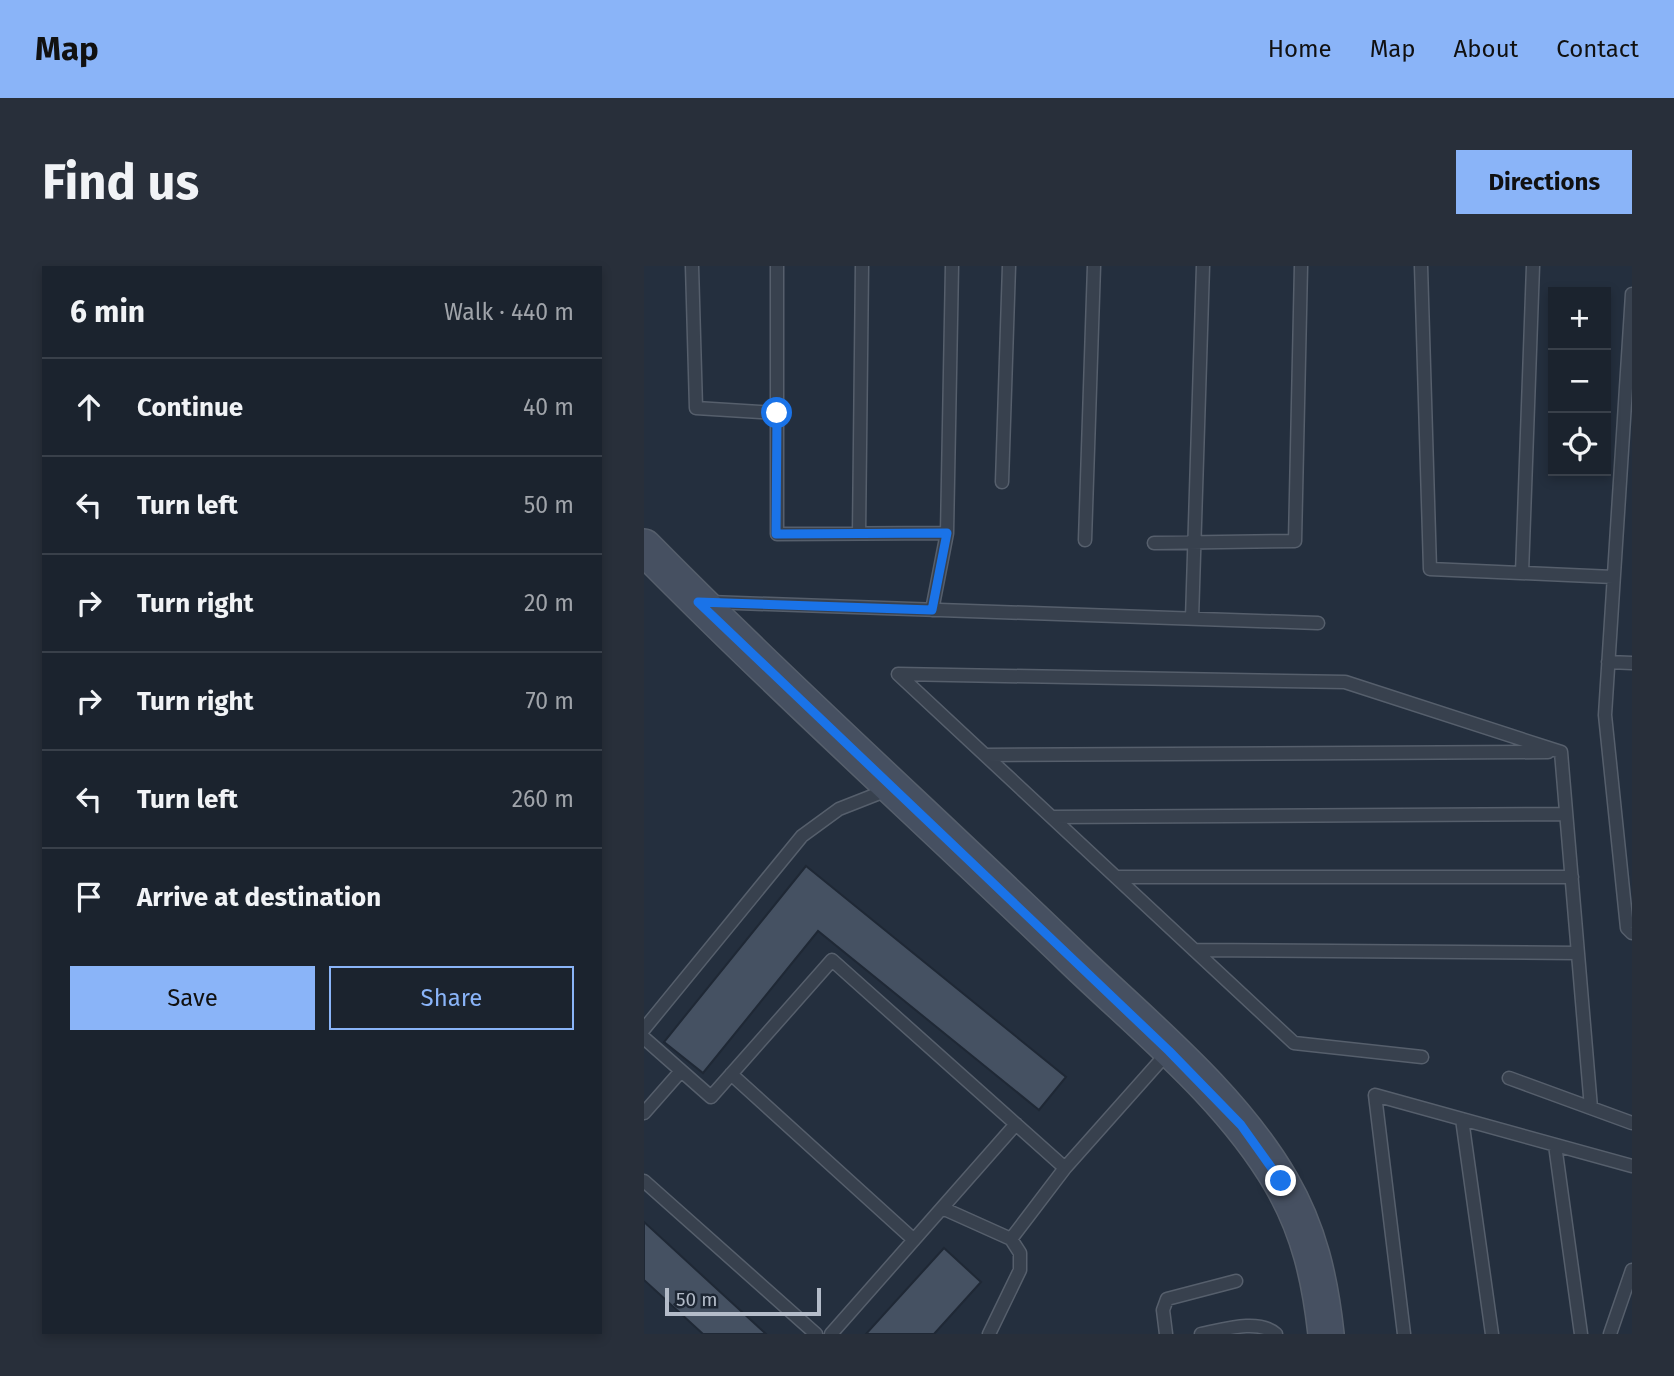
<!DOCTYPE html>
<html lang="en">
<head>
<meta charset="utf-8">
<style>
  :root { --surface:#1b232e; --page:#282f3a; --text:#f1f3f6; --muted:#a0a4aa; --line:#39404a; --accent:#8ab4f8 }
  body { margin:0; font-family:"Fira Sans",sans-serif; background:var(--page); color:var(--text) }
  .controls { position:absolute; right:21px; top:21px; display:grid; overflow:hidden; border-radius:0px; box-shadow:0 4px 10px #0003 }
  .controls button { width:63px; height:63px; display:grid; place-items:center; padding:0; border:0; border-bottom:2px solid var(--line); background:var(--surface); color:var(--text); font:35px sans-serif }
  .scale { position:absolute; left:21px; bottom:18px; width:156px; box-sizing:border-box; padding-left:7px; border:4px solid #b4bcc9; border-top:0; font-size:19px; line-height:24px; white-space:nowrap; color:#b4bcc9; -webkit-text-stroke:5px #1d2633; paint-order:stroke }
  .stop { position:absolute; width:21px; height:21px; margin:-16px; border:5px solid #1a73e8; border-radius:50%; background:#fff }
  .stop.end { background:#1a73e8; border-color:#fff; box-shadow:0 2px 7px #0008 }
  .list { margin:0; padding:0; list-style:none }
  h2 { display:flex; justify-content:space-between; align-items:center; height:91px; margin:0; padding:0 28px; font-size:30px }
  h2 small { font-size:23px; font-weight:400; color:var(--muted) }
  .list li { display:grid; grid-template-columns:46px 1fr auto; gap:21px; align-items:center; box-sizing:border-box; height:98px; padding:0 28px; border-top:2px solid var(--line) }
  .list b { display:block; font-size:26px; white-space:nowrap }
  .list em { font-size:23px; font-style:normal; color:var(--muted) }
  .actions { display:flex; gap:14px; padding:21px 28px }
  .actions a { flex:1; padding:16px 0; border:2px solid var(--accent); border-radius:0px; text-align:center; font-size:24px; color:var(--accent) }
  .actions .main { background:var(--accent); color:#111 }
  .icon { flex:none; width:38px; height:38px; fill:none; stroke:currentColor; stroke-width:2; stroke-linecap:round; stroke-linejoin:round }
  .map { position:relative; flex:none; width:988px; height:1068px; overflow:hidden; border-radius:0px }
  header { display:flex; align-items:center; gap:42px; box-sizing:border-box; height:98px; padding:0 35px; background:var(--accent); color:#111 }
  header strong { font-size:33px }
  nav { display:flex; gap:38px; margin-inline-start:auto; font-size:24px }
  .intro { display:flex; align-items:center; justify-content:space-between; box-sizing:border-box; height:168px; padding:0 42px }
  h1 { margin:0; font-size:49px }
  .button { padding:18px 32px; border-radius:0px; background:var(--accent); color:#111; font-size:24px; font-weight:700 }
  main { display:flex; gap:42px; padding:0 42px }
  aside { flex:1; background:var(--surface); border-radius:0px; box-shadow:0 4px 10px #0003 }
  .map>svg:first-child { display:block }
</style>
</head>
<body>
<header>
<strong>Map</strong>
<nav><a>Home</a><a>Map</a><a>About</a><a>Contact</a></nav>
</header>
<div class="intro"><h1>Find us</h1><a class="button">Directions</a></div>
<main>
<aside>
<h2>6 min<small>Walk · 440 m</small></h2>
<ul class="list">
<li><svg class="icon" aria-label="ahead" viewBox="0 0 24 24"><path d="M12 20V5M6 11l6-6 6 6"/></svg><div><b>Continue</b></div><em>40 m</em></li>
<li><svg class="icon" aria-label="left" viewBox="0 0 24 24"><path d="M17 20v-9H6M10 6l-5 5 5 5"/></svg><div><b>Turn left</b></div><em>50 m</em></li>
<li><svg class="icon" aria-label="right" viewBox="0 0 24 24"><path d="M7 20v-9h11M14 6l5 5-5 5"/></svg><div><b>Turn right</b></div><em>20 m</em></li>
<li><svg class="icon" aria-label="right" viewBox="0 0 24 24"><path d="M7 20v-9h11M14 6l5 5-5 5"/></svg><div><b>Turn right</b></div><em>70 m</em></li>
<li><svg class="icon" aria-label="left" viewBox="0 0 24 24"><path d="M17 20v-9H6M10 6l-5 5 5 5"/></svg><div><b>Turn left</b></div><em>260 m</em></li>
<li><svg class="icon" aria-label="arrive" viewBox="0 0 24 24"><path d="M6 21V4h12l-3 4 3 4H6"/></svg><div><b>Arrive at destination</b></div></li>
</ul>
<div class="actions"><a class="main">Save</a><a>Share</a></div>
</aside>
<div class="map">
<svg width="988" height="1068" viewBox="0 0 988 1068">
  <rect width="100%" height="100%" fill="#242f3e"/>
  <path fill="#455162" stroke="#1f2835" stroke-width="2" d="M 162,600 L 422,811 L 395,844 L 174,665 L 59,807 L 20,776 Z
    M 0,956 L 122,1068 L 59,1068 L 0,1014 Z
    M 300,982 L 337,1016 L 290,1068 L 222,1068 Z"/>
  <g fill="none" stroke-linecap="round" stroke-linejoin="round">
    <g stroke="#565f6c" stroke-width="15">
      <path id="lane" d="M 48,0 L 52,142 L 133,147
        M 133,0 L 133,268 L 303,267
        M 777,0 L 786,303 L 969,311
        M 988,28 L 961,449 L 983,662 L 988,667
        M 358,216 L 365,0
        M 215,268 L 218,0
        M 441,274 L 450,0
        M 510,277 L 651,275 L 657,0
        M 878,307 L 889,0
        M 65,336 L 674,357
        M 288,344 L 303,267 L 308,0
        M 548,353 L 559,0
        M 964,396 L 988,397
        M 341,489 L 904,486
        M 408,551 L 922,548
        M 472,611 L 928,611
        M 550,684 L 934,687
        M 0,763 L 158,570 L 195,543 L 246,523
        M 0,772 L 67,831 L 188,694 L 421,902
        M 778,791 L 650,777 L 254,408 L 701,416 L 917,486 L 947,842
        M 87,808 L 270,974
        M 865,812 L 988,857
        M 0,847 L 37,805
        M 818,853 L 848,1068
        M 911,879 L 937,1068
        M 0,915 L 172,1068
        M 298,942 L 367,973 L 421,902 L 525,785
        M 187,1068 L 372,858
        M 345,1068 L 376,1004 L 376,987 L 367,973
        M 522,1068 L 519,1044 L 523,1033 L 592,1015
        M 557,1068 C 578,1064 614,1052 632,1068
        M 760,1068 L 731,829 L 988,900
        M 966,1068 L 988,1004"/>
    </g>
    <g stroke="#565f6c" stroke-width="38">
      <path id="secondary" d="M 0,281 C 140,423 288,556 431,694 C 503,763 587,830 637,916 C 665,964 676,1013 682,1068"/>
    </g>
    <use href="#lane" stroke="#38414e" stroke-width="12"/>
    <use href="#secondary" stroke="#465061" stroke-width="35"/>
  </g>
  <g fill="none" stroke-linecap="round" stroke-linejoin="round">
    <path stroke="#1a73e8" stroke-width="9" d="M 133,147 L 132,268 L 303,267 L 288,344 L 54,336 L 525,785 L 597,859 L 637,915"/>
  </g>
</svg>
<div class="controls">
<button>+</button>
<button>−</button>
<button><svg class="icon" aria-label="locate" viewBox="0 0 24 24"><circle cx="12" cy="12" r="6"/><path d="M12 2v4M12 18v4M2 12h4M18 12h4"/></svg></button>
</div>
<div class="scale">50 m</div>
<div class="stop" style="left:133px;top:147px"></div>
<div class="stop end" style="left:637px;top:915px"></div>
</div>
</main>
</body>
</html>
